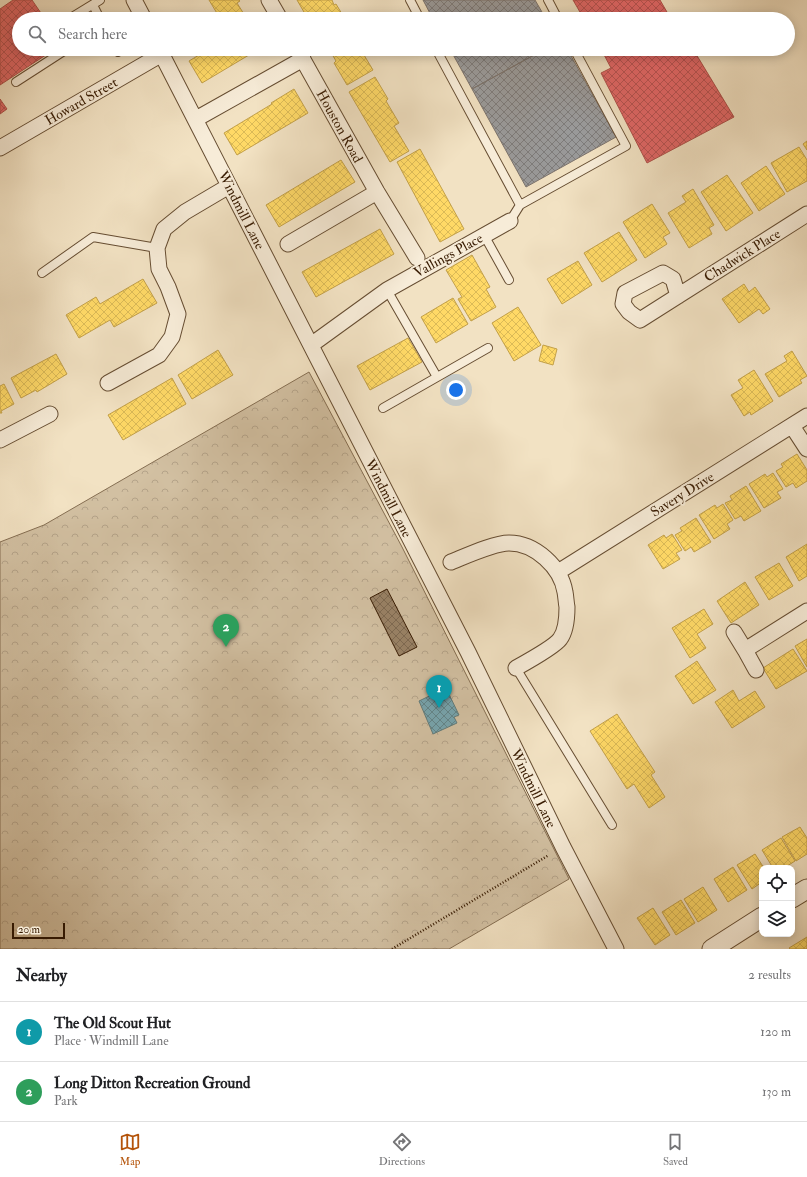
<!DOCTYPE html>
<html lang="en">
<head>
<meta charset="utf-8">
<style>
  :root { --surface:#fff; --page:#f2f2f2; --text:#202124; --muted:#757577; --line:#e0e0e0; --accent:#b45309 }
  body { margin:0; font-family:"IM FELL Double Pica",serif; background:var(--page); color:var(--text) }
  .controls { position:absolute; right:12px; bottom:12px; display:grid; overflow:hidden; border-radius:8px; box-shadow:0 2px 10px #0003 }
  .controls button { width:36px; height:36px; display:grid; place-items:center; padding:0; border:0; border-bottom:1px solid var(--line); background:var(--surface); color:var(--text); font:20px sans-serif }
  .scale { position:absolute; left:12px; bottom:10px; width:53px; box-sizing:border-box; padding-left:4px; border:2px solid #381b02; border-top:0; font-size:11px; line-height:14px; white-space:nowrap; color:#381b02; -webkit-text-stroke:3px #f7ecd8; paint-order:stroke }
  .you { position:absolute; left:456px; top:390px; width:14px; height:14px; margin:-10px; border:3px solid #fff; border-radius:50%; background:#1a73e8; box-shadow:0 0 0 6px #1a73e833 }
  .badge { display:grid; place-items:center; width:26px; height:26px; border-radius:50%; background:var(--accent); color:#fff; font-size:13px; font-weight:700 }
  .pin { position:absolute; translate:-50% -33px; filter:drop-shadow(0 1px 2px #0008) }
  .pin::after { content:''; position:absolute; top:21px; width:14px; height:12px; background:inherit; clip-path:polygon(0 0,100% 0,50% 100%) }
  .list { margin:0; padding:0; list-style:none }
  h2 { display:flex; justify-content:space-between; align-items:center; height:52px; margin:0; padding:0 16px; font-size:17px }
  h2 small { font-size:13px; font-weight:400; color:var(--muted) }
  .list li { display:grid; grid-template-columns:26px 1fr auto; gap:12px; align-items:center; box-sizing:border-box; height:60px; padding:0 16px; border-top:1px solid var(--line) }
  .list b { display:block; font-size:15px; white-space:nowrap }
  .list p { margin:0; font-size:13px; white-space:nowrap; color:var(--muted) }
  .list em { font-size:13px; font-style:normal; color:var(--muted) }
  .icon { flex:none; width:22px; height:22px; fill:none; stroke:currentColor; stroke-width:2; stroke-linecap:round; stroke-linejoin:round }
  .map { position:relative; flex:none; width:807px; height:949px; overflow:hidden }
  .search { position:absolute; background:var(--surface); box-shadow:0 2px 10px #0003; left:12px; right:12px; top:12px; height:44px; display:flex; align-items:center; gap:10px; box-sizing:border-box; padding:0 14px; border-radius:22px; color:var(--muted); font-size:15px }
  .sheet { height:172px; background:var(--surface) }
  nav { display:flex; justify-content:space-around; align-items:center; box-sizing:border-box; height:56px; border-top:1px solid var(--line); background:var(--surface); font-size:11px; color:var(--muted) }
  nav a { display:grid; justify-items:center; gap:2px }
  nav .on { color:var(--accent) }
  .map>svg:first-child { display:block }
</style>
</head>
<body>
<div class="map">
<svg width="807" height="949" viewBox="0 0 807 949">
  <defs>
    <pattern id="park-crowns" width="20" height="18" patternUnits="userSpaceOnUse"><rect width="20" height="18" fill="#d2c0a2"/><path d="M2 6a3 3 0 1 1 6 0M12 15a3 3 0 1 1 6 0" fill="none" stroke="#b5a48a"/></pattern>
    <pattern id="homes-cross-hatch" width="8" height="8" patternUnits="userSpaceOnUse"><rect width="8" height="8" fill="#ffd966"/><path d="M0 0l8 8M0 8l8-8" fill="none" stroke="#dbba57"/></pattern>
    <pattern id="shops-cross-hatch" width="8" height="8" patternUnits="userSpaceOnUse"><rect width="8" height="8" fill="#e06666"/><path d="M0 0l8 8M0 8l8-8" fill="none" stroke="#b75352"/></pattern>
    <pattern id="public-cross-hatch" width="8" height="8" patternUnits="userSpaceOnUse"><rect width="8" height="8" fill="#76a5af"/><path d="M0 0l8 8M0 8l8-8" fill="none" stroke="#62868c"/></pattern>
    <pattern id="industry-cross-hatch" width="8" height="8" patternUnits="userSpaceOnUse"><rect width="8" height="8" fill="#999"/><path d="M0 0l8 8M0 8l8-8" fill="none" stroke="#7e7c7b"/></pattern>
    <pattern id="building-cross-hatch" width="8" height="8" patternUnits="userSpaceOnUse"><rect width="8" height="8" fill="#998266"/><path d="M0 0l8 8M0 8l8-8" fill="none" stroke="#7e6a52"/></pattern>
  </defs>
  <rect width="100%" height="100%" fill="#f2e2c3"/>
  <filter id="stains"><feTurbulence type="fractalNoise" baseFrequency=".005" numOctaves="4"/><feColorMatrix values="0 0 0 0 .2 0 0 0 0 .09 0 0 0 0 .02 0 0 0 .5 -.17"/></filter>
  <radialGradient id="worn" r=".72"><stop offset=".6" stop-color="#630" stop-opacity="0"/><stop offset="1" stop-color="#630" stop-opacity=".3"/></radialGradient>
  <path fill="url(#park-crowns)" stroke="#856e52" d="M 309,372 L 402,547 L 569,879 L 449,949 L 0,949 L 0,542 L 44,525 Z"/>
  <path fill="url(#homes-cross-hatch)" stroke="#c3a048" d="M 209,0 L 239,0 L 240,1 L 237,3 L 247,19 L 225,19 L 221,13 L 218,15 Z
    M 297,0 L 332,0 L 334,5 L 336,4 L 345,19 L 308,19 Z
    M 209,49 L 259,49 L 202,83 L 189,61 Z
    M 329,49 L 362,49 L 361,50 L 373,70 L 347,85 L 334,63 L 336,61 Z
    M 375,77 L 388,99 L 386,101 L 399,123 L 394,126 L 409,151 L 390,162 L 349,92 Z
    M 294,89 L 308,113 L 237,155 L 224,133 L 272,104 L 271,103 Z
    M 807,141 L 807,150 L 803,144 Z
    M 799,147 L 807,160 L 807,181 L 787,192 L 771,163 Z
    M 420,149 L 464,229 L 440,242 L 397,162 Z
    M 341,160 L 355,182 L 279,227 L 266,205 Z
    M 766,166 L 785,194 L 759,211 L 741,183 Z
    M 727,175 L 753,213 L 726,231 L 701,192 Z
    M 693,189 L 714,225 L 709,228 L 712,234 L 689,248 L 668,213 L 686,202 L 682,196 Z
    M 652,204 L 670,233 L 663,237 L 667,244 L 645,258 L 623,222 Z
    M 380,229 L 394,254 L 316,297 L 302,272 Z
    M 619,232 L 637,260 L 602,282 L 584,253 Z
    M 472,255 L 490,287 L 486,289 L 496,307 L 471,321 L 458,299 L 462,297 L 446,270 Z
    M 578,261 L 592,285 L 562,304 L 547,279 Z
    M 143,279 L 157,303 L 114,327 L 110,320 L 79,338 L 66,315 L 96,297 L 100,304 Z
    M 744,284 L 749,292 L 755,287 L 770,309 L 763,314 L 759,309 L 739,323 L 722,299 Z
    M 453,298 L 468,324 L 436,343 L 421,317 Z
    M 518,307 L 541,345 L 514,361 L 492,323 Z
    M 408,338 L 422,362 L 370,390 L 357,366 Z
    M 543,345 L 557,349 L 553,365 L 539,361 Z
    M 218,350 L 233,375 L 192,399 L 178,375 Z
    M 792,351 L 807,376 L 800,380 L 802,383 L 779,397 L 765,374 L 787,361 L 784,356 Z
    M 56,354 L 67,374 L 37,392 L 36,390 L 21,398 L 11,378 Z
    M 754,370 L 773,401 L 751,415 L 750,412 L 744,416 L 731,395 L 743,388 L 738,380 Z
    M 172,378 L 186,404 L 123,440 L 108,415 Z
    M 4,384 L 14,404 L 1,411 L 2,413 L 0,413 L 0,386 Z
    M 797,454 L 807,470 L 807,481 L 796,488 L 793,483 L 786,487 L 776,471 L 783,467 L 781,464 Z
    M 773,473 L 783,489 L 777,492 L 781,498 L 764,508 L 749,484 L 765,474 L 767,477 Z
    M 746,486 L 761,511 L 744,521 L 741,516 L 735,519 L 725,503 L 732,500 L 730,496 Z
    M 723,504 L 733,520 L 727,524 L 730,529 L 714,539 L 699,515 L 715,505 L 717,508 Z
    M 696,518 L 711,542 L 694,552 L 691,547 L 685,551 L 675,535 L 682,531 L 680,528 Z
    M 672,534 L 682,550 L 676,553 L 680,559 L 663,569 L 648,545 L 664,535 L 666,538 Z
    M 807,544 L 807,576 L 799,581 L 786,557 Z
    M 779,563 L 793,586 L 769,600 L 755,577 Z
    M 745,582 L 759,605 L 731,623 L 717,601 Z
    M 704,609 L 713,624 L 697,634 L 706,648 L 690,658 L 672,628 Z
    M 807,639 L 807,667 L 795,646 Z
    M 793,649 L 807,671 L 776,689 L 763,668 Z
    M 697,661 L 716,690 L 693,704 L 675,676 Z
    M 733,690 L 739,701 L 755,691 L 765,707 L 732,728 L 715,702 Z
    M 617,714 L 655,772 L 651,775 L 665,797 L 649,808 L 634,784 L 627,789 L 590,731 Z
    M 800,827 L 807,838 L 807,854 L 796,861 L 782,837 Z
    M 781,838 L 795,861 L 784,868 L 773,868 L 762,850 Z
    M 755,854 L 764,868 L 762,868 L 762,882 L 752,889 L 737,865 Z
    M 733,867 L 747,890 L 728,902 L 714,879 Z
    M 703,887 L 717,910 L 698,922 L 684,899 Z
    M 681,900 L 695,923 L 676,935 L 662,912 Z
    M 653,908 L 670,935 L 655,945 L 637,918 Z
    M 807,937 L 807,949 L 790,949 L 789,948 Z"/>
  <path fill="url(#shops-cross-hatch)" stroke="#ae5048" d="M 13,0 L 32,0 L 45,19 L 19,19 L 19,49 L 55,49 L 0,85 L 0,9 Z
    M 573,0 L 660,0 L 671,19 L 584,19 Z
    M 601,49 L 693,49 L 734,117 L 647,163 L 601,73 L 611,68 Z
    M 0,99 L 7,109 L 0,114 Z"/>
  <path fill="url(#public-cross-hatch)" stroke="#637c7b" d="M 446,688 L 459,715 L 454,717 L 457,723 L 433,734 L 419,701 Z"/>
  <path fill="url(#industry-cross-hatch)" stroke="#7c736c" d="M 423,0 L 535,0 L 546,19 L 433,19 Z
    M 450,49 L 545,49 L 472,89 Z
    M 545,49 L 571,49 L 573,53 L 570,54 L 616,137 L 526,187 L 472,89 Z"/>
  <path fill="url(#building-cross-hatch)" stroke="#381b02" d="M 387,589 L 417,647 L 399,656 L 370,598 Z"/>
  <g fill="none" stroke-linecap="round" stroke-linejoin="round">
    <g stroke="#664d32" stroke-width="10">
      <path id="service" d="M 410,0 L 420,19
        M 548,0 L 558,19
        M 93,5 L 100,19
        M 69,19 L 100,0
        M 117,49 L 118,52
        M 436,49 L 520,205
        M 16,82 L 67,49
        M 510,221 L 520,205 L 626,146 L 574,49
        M 484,235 L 509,280
        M 42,273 L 93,237 L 157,248
        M 387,290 L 437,377
        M 383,408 L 488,348
        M 516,668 L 612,825"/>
    </g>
    <g stroke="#664d32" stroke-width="17">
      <path id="minor" d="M 134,0 L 144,19
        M 269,0 L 280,19
        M 159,49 L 468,652 L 563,847 L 616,949
        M 297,49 L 377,192 L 417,258
        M 196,119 L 303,59
        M 0,148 L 162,54
        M 288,244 L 377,192
        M 678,296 L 673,279 L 663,273 L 625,293 L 623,304 L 629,312 L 640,320 L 807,214
        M 311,345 L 387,290 L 510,221
        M 108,383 L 159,355 L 172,337 L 178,314 L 168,287 L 159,269 L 157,248 L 164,229 L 185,212 L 229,186
        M 792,426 L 807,449
        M 0,440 L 50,414
        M 451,562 C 466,556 494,543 509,543 C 535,543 561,567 565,592 C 566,597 566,602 567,607 C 567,618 566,631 560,639 C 555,646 525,663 516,668
        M 558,572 L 807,416
        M 734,632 L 745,650 L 807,611
        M 745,650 L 756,670"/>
    </g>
    <g stroke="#664d32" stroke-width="21">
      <path id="tertiary" d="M 792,898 L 807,889
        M 712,949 L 762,917"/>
    </g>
    <path stroke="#381b02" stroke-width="2.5" stroke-dasharray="1 2" stroke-linecap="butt" d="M 392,949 L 549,855"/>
    <use href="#service" stroke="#f7ecd8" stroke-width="8"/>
    <use href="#minor" stroke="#f7ecd8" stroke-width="15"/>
    <use href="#tertiary" stroke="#f7ecd8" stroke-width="19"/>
  </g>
  <g text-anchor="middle" stroke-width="4" stroke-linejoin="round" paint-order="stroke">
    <g font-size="14" fill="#381b02" stroke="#f7ecd8">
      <text transform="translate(81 101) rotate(-30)" y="5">Howard Street</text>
      <text transform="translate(340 126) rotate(61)" y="5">Houston Road</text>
      <text transform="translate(242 210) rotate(63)" y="5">Windmill Lane</text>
      <text transform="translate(448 255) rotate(-29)" y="5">Vallings Place</text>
      <text transform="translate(742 255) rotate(-32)" y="5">Chadwick Place</text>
      <text transform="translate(682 494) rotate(-32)" y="5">Savery Drive</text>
      <text transform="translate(389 498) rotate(63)" y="5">Windmill Lane</text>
      <text transform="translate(534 788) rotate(64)" y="5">Windmill Lane</text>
    </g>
  </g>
  <rect width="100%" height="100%" filter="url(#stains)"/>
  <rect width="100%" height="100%" fill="url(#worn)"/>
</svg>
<div class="controls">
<button><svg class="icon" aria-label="locate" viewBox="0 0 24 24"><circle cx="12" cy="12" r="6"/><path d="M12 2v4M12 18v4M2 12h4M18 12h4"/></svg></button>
<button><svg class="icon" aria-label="layers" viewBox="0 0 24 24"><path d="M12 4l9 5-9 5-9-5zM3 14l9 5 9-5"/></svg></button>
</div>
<div class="scale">20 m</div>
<div class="you"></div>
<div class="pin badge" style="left:439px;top:708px;background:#0f9aa8">1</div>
<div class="pin badge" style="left:226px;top:647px;background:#2e9e5b">2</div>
<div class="search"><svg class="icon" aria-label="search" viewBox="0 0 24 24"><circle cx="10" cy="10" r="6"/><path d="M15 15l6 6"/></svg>Search here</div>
</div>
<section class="sheet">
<h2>Nearby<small>2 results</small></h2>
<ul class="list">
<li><span class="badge" style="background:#0f9aa8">1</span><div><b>The Old Scout Hut</b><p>Place · Windmill Lane</p></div><em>120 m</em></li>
<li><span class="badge" style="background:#2e9e5b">2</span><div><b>Long Ditton Recreation Ground</b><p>Park</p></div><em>130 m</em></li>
</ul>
</section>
<nav>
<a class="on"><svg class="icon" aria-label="map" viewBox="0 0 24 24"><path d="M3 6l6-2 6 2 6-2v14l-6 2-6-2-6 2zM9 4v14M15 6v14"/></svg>Map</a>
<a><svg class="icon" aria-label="directions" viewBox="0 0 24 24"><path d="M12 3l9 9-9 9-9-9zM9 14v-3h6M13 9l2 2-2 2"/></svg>Directions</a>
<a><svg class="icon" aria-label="saved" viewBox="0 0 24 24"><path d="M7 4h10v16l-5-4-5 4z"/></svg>Saved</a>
</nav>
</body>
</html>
